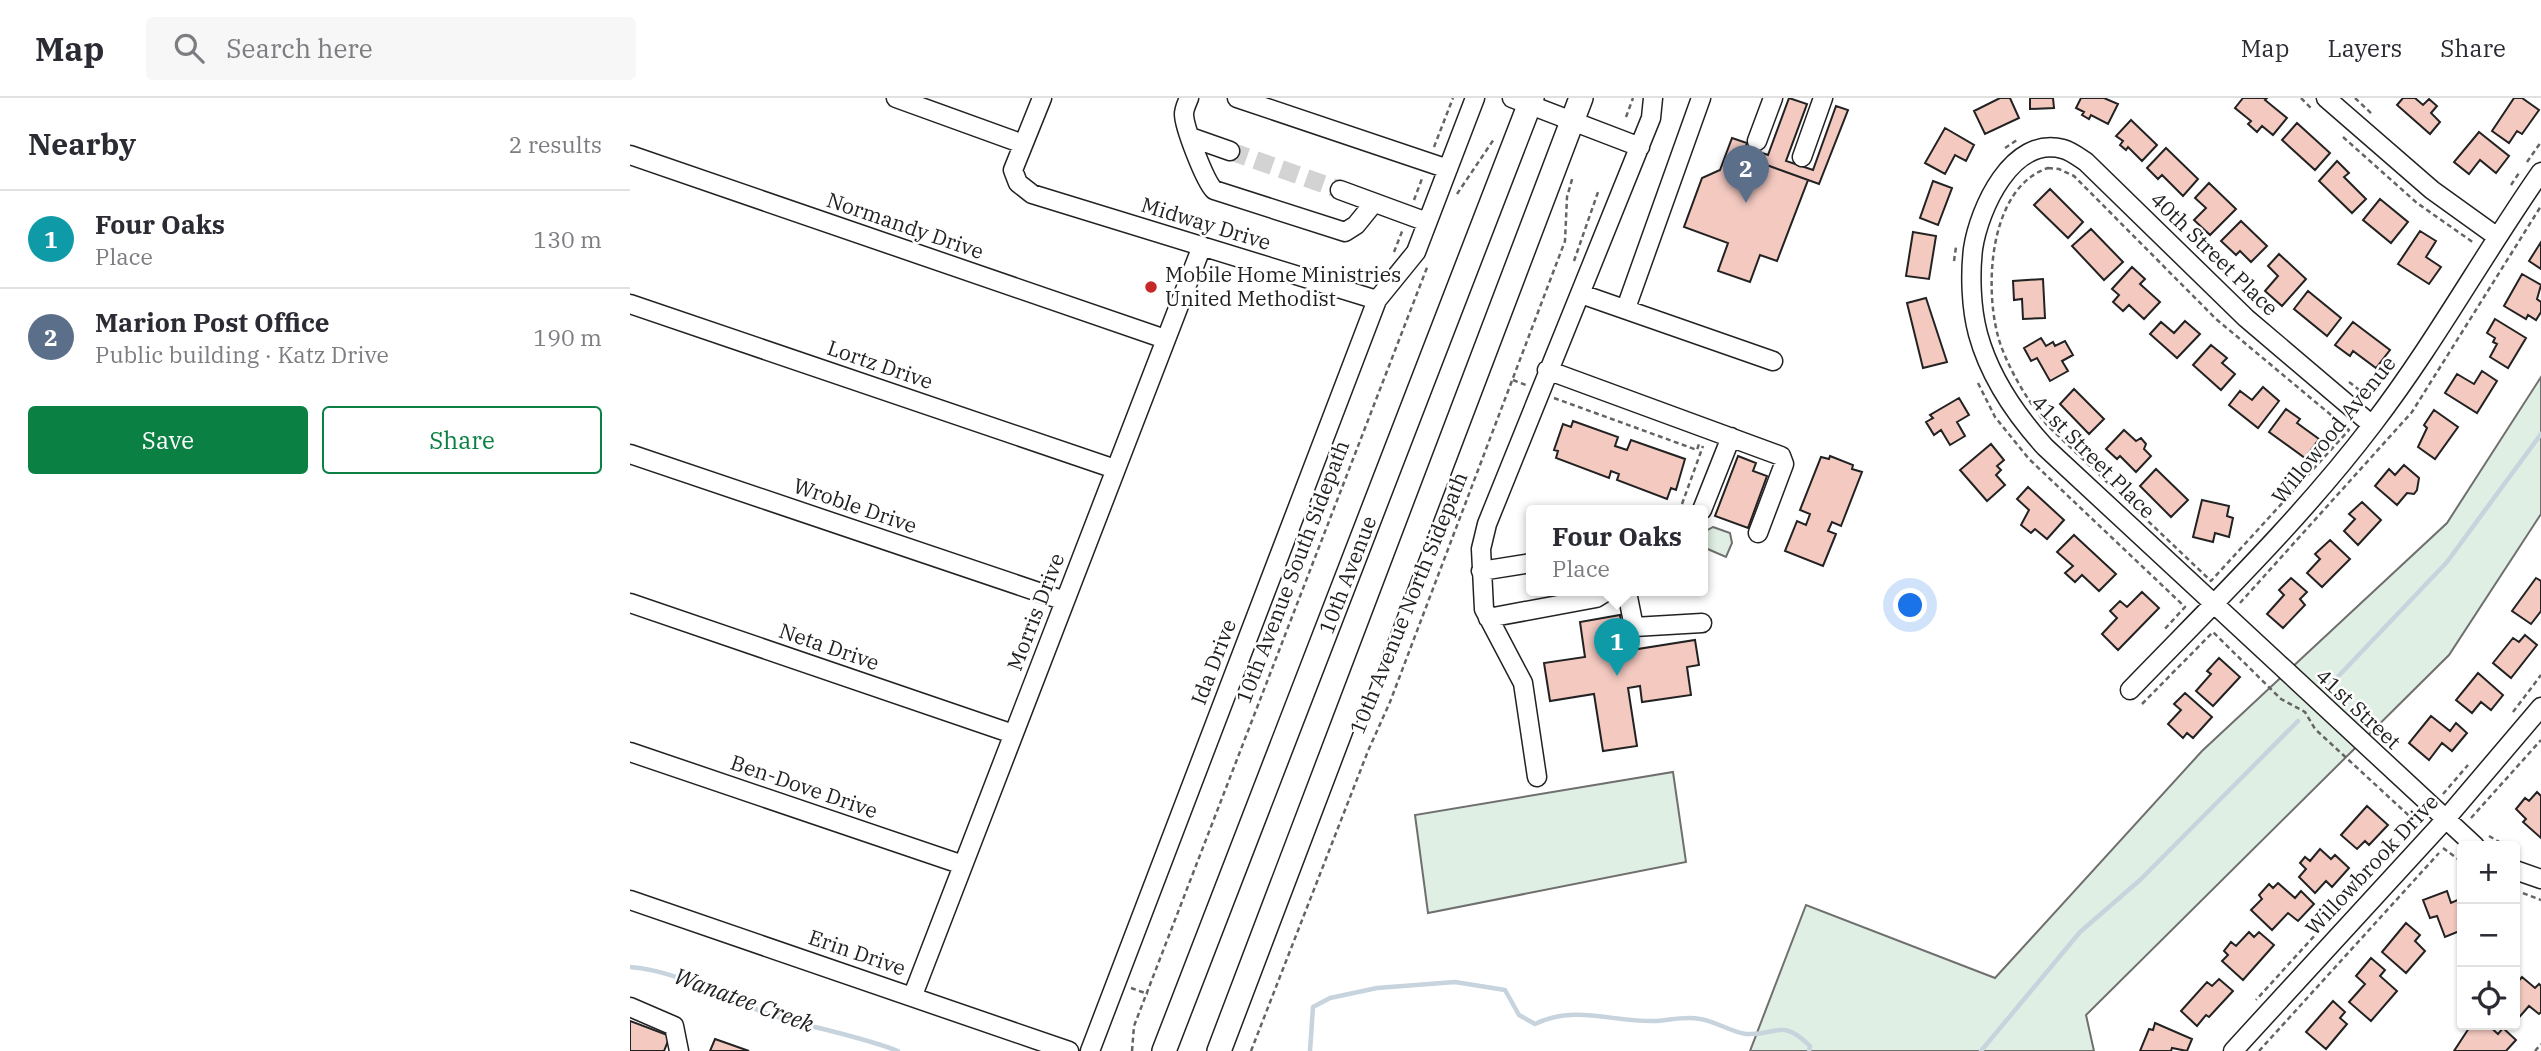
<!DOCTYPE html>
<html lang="en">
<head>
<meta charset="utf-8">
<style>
  :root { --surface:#fff; --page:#f7f7f7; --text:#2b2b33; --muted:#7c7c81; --line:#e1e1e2; --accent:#0b8043 }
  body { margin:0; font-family:"IBM Plex Serif",serif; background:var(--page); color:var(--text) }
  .controls { position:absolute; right:21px; bottom:21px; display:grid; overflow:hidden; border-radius:7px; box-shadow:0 2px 5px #0004 }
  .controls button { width:63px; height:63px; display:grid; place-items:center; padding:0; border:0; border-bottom:2px solid var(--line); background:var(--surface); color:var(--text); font:35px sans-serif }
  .you { position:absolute; left:1281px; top:508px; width:24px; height:24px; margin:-18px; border:5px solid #fff; border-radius:50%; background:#1a73e8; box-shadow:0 0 0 10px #1a73e833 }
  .badge { display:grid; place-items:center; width:46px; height:46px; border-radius:50%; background:var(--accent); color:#fff; font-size:23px; font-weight:700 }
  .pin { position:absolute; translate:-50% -58px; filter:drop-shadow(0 2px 4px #0008) }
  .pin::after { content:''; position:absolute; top:37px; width:24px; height:21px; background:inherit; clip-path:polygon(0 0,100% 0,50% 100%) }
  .popup { position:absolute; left:896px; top:407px; width:182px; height:91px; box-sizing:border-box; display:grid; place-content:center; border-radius:7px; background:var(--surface); filter:drop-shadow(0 2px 5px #0005); font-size:23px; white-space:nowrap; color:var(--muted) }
  .popup b { font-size:26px; color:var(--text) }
  .popup::after { content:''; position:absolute; left:50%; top:100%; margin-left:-14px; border:14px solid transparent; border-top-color:var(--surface) }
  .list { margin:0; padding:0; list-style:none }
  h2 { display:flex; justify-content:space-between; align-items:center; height:91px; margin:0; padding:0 28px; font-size:30px }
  h2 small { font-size:23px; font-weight:400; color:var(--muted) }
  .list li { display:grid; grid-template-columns:46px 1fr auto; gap:21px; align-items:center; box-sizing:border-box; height:98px; padding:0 28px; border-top:2px solid var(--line) }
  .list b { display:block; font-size:26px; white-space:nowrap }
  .list p { margin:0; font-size:23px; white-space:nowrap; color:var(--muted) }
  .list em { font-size:23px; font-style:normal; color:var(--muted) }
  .actions { display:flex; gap:14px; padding:21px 28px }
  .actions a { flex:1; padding:16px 0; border:2px solid var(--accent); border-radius:7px; text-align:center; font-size:24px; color:var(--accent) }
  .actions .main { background:var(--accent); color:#fff }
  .icon { flex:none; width:38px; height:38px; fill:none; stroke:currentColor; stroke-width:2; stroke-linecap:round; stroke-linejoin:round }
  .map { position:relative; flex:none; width:1911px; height:953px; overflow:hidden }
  header { display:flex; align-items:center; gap:42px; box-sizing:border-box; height:98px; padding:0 35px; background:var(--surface); border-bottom:2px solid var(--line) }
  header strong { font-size:33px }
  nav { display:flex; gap:38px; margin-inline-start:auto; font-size:24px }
  .search { width:490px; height:63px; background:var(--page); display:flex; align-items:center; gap:18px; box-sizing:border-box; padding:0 24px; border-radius:7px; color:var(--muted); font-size:26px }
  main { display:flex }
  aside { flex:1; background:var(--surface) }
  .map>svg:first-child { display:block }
</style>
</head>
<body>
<header>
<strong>Map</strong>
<div class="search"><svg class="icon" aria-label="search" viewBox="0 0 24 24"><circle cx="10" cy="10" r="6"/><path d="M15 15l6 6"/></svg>Search here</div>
<nav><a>Map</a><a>Layers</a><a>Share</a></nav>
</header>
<main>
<aside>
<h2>Nearby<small>2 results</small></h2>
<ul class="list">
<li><span class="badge" style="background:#0f9aa8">1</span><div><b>Four Oaks</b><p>Place</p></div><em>130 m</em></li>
<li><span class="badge" style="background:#5c6f8a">2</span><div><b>Marion Post Office</b><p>Public building · Katz Drive</p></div><em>190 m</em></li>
</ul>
<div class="actions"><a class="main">Save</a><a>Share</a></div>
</aside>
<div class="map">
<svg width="1911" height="953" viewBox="0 0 1911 953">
  <rect width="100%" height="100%" fill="#fff"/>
  <path fill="#e0efe3" stroke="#6f6f6f" stroke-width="2" d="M 1911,279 L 1911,416 L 1819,557 L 1456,917 L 1464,953 L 1120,953 L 1176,807 L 1365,880 L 1572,653 L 1817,425 Z
    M 1083,429 L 1100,435 L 1102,445 L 1096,459 L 1073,449 L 1074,434 Z
    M 1043,674 L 1056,764 L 798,815 L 785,717 Z"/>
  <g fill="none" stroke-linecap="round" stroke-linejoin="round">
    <path stroke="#c7d3dd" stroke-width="4.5" d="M 1700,587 L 1817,464 L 1911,336
      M 0,869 C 52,873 98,904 148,919 C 188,931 229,938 268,953
      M 680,953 L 683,909 L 700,900 L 747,890 L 825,884 L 875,892 L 889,917 L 905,926 C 946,906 984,925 1027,923 C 1041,922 1055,918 1070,921 C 1085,923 1101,934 1116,936 C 1148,938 1150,919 1180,948 L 1179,953
      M 1351,953 L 1450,834 L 1510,782 L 1668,623"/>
  </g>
  <path fill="#f3c9c0" stroke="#222" stroke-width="2" d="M 1159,0 L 1177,6 L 1156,63 L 1183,72 L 1206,8 L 1218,12 L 1189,86 L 1112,58 L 1115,49 L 1138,57 Z
    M 1370,0 L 1380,0 L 1389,20 L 1355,36 L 1344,13 Z
    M 1400,0 L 1423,0 L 1424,10 L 1400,11 Z
    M 1451,0 L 1474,0 L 1488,6 L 1478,26 L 1461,17 L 1459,21 L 1452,17 L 1454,14 L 1446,10 Z
    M 1613,0 L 1637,0 L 1635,2 L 1657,20 L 1643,37 L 1632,28 L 1627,34 L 1618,26 L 1621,23 L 1605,10 Z
    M 1773,0 L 1785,0 L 1793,7 L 1799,1 L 1807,8 L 1801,15 L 1810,24 L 1800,36 L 1767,7 Z
    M 1884,0 L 1892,0 L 1909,12 L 1892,36 L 1887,33 L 1879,45 L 1862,33 Z
    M 1501,22 L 1527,47 L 1512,63 L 1498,49 L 1496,52 L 1490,47 L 1493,43 L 1486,38 Z
    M 1667,25 L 1700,55 L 1685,72 L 1652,42 Z
    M 1315,30 L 1344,47 L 1336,63 L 1325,57 L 1315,76 L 1295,65 Z
    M 1849,34 L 1879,58 L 1866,75 L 1850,62 L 1839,76 L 1824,64 Z
    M 1102,40 L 1117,45 L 1112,58 L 1178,82 L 1147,163 L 1130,157 L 1120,184 L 1088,173 L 1098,145 L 1054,129 L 1072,80 L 1090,72 Z
    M 1536,50 L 1568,81 L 1553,98 L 1532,77 L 1528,81 L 1517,70 Z
    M 1707,63 L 1719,75 L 1714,79 L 1736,101 L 1722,115 L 1689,83 Z
    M 1303,83 L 1322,90 L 1308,127 L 1290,120 Z
    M 1579,85 L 1606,111 L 1580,137 L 1564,122 L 1576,110 L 1565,100 Z
    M 1420,91 L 1453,124 L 1438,140 L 1404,107 Z
    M 1750,101 L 1778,124 L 1761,145 L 1733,122 Z
    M 1611,123 L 1637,148 L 1621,164 L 1610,153 L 1606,157 L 1591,143 Z
    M 1461,131 L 1493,164 L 1474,182 L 1442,148 Z
    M 1790,133 L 1806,143 L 1796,159 L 1811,169 L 1799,186 L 1768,166 Z
    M 1283,134 L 1306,138 L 1299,181 L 1276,178 Z
    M 1911,144 L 1911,171 L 1899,163 Z
    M 1649,156 L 1676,181 L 1652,208 L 1635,193 L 1648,178 L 1638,168 Z
    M 1502,169 L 1515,181 L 1510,186 L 1530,204 L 1514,221 L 1499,207 L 1493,213 L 1483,204 L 1489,197 L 1482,191 Z
    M 1892,176 L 1911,187 L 1907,201 L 1911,204 L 1911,214 L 1906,222 L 1898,217 L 1896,221 L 1874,208 Z
    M 1413,181 L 1415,220 L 1393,221 L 1392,201 L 1384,202 L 1383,183 Z
    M 1678,193 L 1711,220 L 1697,238 L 1664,211 Z
    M 1296,200 L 1317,264 L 1293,270 L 1277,205 Z
    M 1865,221 L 1896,240 L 1878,270 L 1860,259 L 1867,246 L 1863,244 L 1865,240 L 1857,235 Z
    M 1555,223 L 1570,236 L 1547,260 L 1520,236 L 1531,224 L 1544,235 Z
    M 1723,224 L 1760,252 L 1746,270 L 1723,253 L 1720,258 L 1705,247 Z
    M 1411,240 L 1416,248 L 1423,244 L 1425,248 L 1435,243 L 1443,257 L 1432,263 L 1438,273 L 1420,283 L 1407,260 L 1401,263 L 1394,250 Z
    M 1581,247 L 1597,260 L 1592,265 L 1605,276 L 1591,292 L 1563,267 Z
    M 1852,273 L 1867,283 L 1847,315 L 1815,295 L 1827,276 L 1844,286 Z
    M 1633,289 L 1649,303 L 1628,330 L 1599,307 L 1610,293 L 1622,302 Z
    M 1444,291 L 1474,321 L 1459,336 L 1430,306 Z
    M 1329,300 L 1339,317 L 1327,324 L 1335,338 L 1320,347 L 1311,332 L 1304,337 L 1296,324 L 1303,320 L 1300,317 Z
    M 1656,311 L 1670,321 L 1667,325 L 1689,341 L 1675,360 L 1639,334 Z
    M 1804,312 L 1828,329 L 1805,361 L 1788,349 L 1797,330 L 1794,327 Z
    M 943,323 L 988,339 L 985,348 L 997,352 L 1001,342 L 1055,361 L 1046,392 L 1041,390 L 1037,401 L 987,382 L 989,376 L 981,373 L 979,380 L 926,360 L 928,353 L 924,352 L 933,326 L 941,329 Z
    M 1494,332 L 1506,343 L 1511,340 L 1516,346 L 1514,351 L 1521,358 L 1506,374 L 1490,358 L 1487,361 L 1476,351 Z
    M 1361,346 L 1374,362 L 1367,368 L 1371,372 L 1366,377 L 1375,387 L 1357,403 L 1330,372 Z
    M 1108,358 L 1126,365 L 1123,373 L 1137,378 L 1118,430 L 1085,418 Z
    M 1200,358 L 1223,367 L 1222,371 L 1232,374 L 1211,428 L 1202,424 L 1198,433 L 1206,436 L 1193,468 L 1155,453 L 1167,423 L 1176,427 L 1180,416 L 1170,412 L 1191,359 L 1199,361 Z
    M 1774,367 L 1789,380 L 1787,392 L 1784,396 L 1777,395 L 1767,407 L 1745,388 L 1759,371 L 1765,377 Z
    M 1526,371 L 1558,402 L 1541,419 L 1510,388 Z
    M 1398,389 L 1434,422 L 1417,441 L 1405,431 L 1401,435 L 1391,427 L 1399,412 L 1387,401 Z
    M 1572,402 L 1599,408 L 1597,418 L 1603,420 L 1599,439 L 1585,435 L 1583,444 L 1563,439 Z
    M 1732,404 L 1751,422 L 1728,447 L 1714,433 L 1725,421 L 1719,416 Z
    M 1444,437 L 1486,476 L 1469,493 L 1452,477 L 1445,484 L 1435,475 L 1443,468 L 1427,454 Z
    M 1700,442 L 1720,461 L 1692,489 L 1677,475 L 1690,461 L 1685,456 Z
    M 1661,480 L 1677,494 L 1670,501 L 1675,507 L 1653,530 L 1637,516 L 1654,497 L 1649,492 Z
    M 1906,480 L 1911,483 L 1911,513 L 1901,526 L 1882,513 Z
    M 1512,494 L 1529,510 L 1488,552 L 1472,536 L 1487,520 L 1480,513 L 1490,503 L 1497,509 Z
    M 990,517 L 995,553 L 1065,542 L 1069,567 L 1057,569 L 1061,597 L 1012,604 L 1010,588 L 998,590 L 1007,648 L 973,653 L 964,596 L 920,603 L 914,565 L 955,559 L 950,524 Z
    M 1895,537 L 1907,547 L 1881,580 L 1863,565 L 1883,540 L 1889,544 Z
    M 1589,560 L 1610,579 L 1583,608 L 1566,593 L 1581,576 L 1577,573 Z
    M 1848,575 L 1873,597 L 1861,612 L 1851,604 L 1842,615 L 1826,602 Z
    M 1555,595 L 1582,619 L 1563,640 L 1557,635 L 1553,640 L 1538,626 L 1551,612 L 1544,606 Z
    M 1801,618 L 1820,633 L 1826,625 L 1837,635 L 1822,653 L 1812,645 L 1799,662 L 1779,645 Z
    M 1907,694 L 1911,698 L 1911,740 L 1893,724 L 1896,721 L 1886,711 L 1895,700 L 1899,703 Z
    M 1737,708 L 1758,727 L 1739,747 L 1735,743 L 1727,751 L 1711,737 Z
    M 1690,751 L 1701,761 L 1705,757 L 1719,770 L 1702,789 L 1696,783 L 1685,795 L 1669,779 L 1676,771 L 1670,765 L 1675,759 L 1680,763 Z
    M 1648,785 L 1665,800 L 1671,793 L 1684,806 L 1668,823 L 1658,815 L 1642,832 L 1621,812 L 1632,801 L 1629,797 L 1639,786 L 1643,790 Z
    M 1817,793 L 1821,805 L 1832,800 L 1832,832 L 1815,839 L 1807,818 L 1800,820 L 1793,802 Z
    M 1776,825 L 1790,837 L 1785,843 L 1795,853 L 1776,875 L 1752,854 Z
    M 1619,834 L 1624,839 L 1629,834 L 1644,847 L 1613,882 L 1592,863 L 1598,857 L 1594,853 L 1601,844 L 1606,848 Z
    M 1741,860 L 1755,872 L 1750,878 L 1767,893 L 1741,923 L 1719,904 L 1735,886 L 1726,878 Z
    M 1892,879 L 1905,890 L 1909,886 L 1911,888 L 1911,914 L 1909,916 L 1899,908 L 1885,924 L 1885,887 Z
    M 1589,881 L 1603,893 L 1579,919 L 1576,917 L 1567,928 L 1551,913 L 1577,884 L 1582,888 Z
    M 1703,903 L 1715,914 L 1710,920 L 1717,926 L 1696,951 L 1676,934 Z
    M 0,923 L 40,938 L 34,953 L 0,953 Z
    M 1525,925 L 1562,941 L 1557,953 L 1542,950 L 1541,953 L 1510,953 L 1519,931 L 1523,932 Z
    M 1841,927 L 1858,927 L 1868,936 L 1873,930 L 1886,942 L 1876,953 L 1824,953 Z
    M 85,941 L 119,953 L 80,953 Z"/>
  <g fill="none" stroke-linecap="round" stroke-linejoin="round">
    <path stroke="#d3d3d3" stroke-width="18" stroke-dasharray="18 9" stroke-linecap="butt" d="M 600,53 L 710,92"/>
    <g stroke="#222" stroke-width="21">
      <path id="minor" d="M 266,0 L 393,46
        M 412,0 L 383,72 L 388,85 L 402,96 L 747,202
        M 559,0 C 557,5 554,11 554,16 C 554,29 575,83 584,92 L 715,134 L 726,127 L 743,106
        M 607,0 L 818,71
        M 882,0 L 1010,49
        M 1696,0 L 1802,92 L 1866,138
        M 563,40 L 600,53
        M 1127,43 L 1143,0
        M 0,57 L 535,241
        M 1172,59 L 1193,0
        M 710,92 L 797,124
        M 951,196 L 1143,263
        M 0,206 L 485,371
        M 996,210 L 1071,0
        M 917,272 L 1151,358 L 1154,366 L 1128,435
        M 1742,327 L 1616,220 L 1456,64 C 1450,60 1441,53 1433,51 C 1382,37 1349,111 1343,151 C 1340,177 1341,210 1348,236 C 1360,280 1385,316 1415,349 L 1845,748
        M 0,356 L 435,503
        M 1072,412 L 1101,339
        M 851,473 L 901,465
        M 991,492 L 998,499 L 1004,529 L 1072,525
        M 0,505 L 383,636
        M 858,520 L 966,500 L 979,492
        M 1500,592 C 1583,506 1671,421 1743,326 C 1805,245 1853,157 1911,74
        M 0,654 L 333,767
        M 907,679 L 893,585 L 854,511 L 851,451 L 857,426 L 1021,20 L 1023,0
        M 1885,772 L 1911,781
        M 0,802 L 439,953
        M 283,897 L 572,148
        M 0,909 L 44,928 L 49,953
        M 460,953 L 747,202 L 786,154 L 845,0
        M 1603,953 L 1815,722 L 1911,609"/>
    </g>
    <g stroke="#222" stroke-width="26">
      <path id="major" d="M 534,953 L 902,0
        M 589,953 L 951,0"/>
    </g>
    <path stroke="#646464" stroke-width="2.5" stroke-dasharray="5 3.5" stroke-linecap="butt" d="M 1671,0 L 1682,11
      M 1725,0 L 1743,17
      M 996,19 L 1003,0
      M 1713,39 L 1787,105 L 1844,145
      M 804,49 L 823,0
      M 1375,50 L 1387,42
      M 1897,64 L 1911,44
      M 1418,70 L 1429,71 L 1444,78 L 1586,221 L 1719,332 L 1581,483 L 1417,327 C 1398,303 1382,277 1371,248 C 1353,197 1357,90 1418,70 Z
      M 1881,87 L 1889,75
      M 827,96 L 864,41
      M 784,102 L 793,78
      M 764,154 L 773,131
      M 944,163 L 968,94
      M 1324,163 L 1326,149
      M 883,282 L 896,287
      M 1719,284 L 1741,301
      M 1348,285 L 1365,319 L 1399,361 L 1555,509 L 1533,533
      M 924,300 L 1067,352 L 1069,346
      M 1052,406 L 1073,348
      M 1610,505 L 1782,314 L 1911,108
      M 1512,606 L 1583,534 L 1651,601 L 1675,614 L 1685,631 L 1787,725 L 1626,902
      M 1883,614 L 1911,577
      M 1813,696 L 1838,667
      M 1841,720 L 1911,642
      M 1859,738 L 1876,748
      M 1813,750 L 1832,764
      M 1885,792 L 1911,802
      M 501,890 L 518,896
      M 502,953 L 504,928 L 798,167
      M 621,953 L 738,653 L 760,604 L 935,143 L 937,99 L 943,78
      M 1629,953 L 1809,755
      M 1905,953 L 1911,946"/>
    <use href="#minor" stroke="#fff" stroke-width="18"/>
    <use href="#major" stroke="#fff" stroke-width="23"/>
  </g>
  <circle fill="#c62828" stroke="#fff" stroke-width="2.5" cx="521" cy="189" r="7"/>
  <g text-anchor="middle" stroke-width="5" stroke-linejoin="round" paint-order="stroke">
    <g font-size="21" fill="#222" stroke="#fff">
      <text transform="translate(576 126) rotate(17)" y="7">Midway Drive</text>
      <text transform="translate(275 128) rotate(19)" y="7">Normandy Drive</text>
      <text transform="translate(1584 156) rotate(44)" y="7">40th Street Place</text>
      <text transform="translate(250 267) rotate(19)" y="7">Lortz Drive</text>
      <text transform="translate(1704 332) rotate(-51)" y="7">Willowood Avenue</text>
      <text transform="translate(1463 359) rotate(45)" y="7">41st Street Place</text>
      <text transform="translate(225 408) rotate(19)" y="7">Wroble Drive</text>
      <text transform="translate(663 474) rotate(-69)" y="7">10th Avenue South Sidepath</text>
      <text transform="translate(718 477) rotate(-69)" y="7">10th Avenue</text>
      <text transform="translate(779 505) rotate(-68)" y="7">10th Avenue North Sidepath</text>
      <text transform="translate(406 514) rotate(-69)" y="7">Morris Drive</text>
      <text transform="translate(199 549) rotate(19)" y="7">Neta Drive</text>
      <text transform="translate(584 564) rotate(-69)" y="7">Ida Drive</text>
      <text transform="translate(1728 611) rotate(43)" y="7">41st Street</text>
      <text transform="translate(174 689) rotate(19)" y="7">Ben-Dove Drive</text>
      <text transform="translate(1742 767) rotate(-47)" y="7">Willowbrook Drive</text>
      <text transform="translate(227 855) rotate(19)" y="7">Erin Drive</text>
    </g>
    <g font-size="21" fill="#222" stroke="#fff" text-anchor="start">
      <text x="535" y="184">Mobile Home Ministries<tspan x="535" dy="24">United Methodist</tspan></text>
    </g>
    <g font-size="23" font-style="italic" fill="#222" stroke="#fff">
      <text transform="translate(114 902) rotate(20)" y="8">Wanatee Creek</text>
    </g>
  </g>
</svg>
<div class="controls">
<button>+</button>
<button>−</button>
<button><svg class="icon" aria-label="locate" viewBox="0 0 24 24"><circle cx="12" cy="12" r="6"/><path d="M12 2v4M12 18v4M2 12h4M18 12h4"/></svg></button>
</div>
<div class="you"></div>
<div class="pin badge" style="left:987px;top:578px;background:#0f9aa8">1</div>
<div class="popup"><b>Four Oaks</b>Place</div>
<div class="pin badge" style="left:1116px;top:105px;background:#5c6f8a">2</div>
</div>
</main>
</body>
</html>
